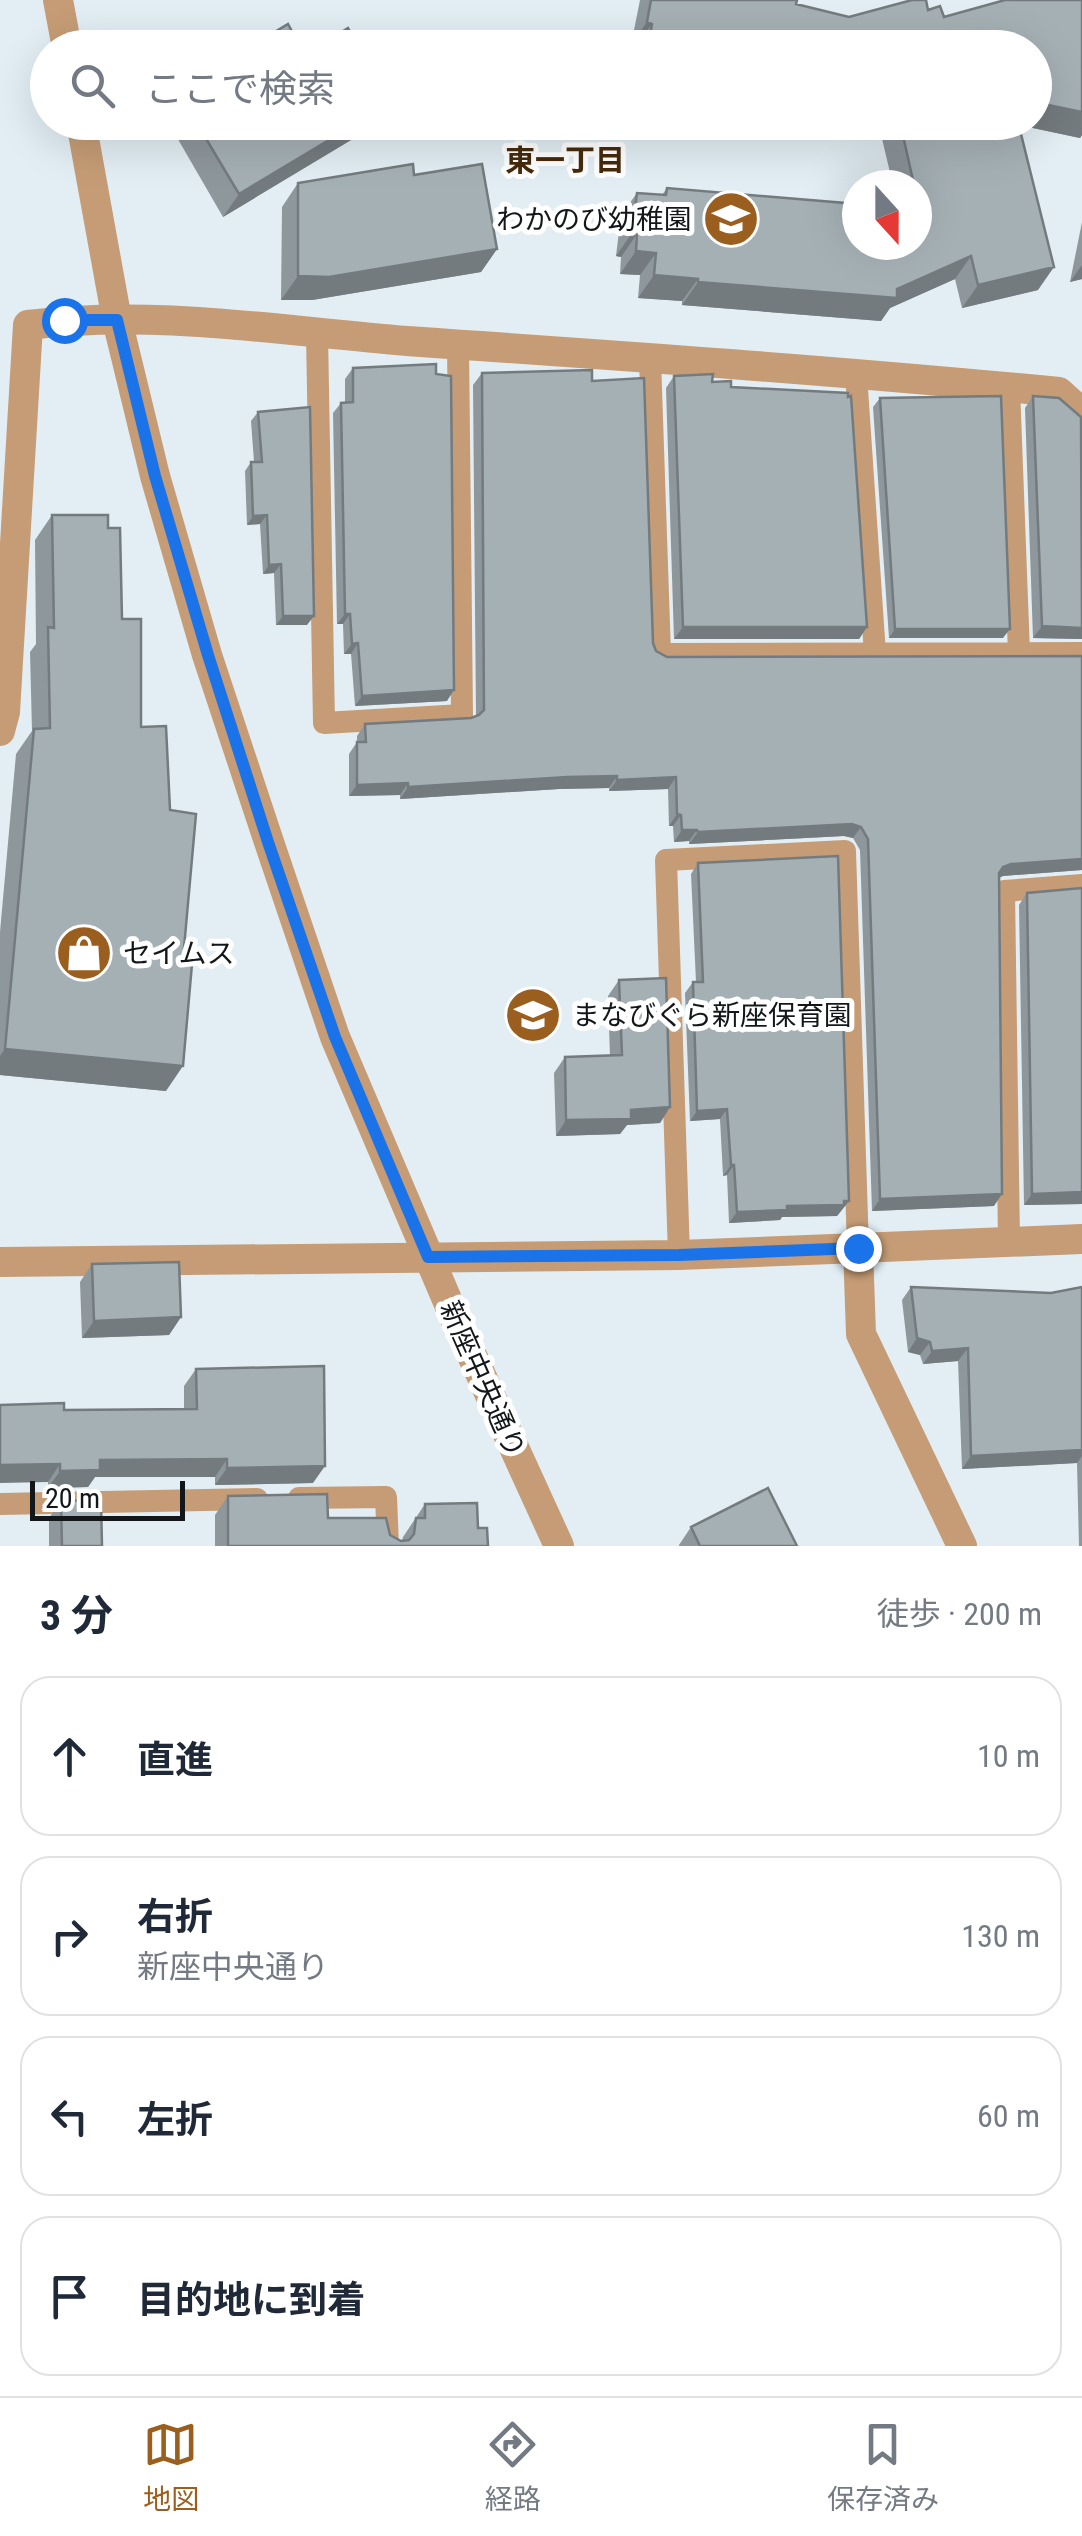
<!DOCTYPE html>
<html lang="ja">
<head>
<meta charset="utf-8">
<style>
  :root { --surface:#fff; --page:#f6f6f7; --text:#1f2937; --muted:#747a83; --line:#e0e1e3; --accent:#9a5f1e }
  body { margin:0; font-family:"Roboto Condensed","Noto Sans JP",sans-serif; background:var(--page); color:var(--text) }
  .compass { position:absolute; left:842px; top:170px; width:90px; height:90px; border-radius:50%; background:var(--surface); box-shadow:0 10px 40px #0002; rotate:159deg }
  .scale { position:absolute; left:30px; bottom:25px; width:155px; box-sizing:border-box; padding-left:10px; border:5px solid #131719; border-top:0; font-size:28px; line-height:35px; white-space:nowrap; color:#131719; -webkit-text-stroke:8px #fff; paint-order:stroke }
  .stop { position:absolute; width:30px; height:30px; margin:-22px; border:8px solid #1a73e8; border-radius:50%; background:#fff }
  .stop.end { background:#1a73e8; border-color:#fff; box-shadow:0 2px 10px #0008 }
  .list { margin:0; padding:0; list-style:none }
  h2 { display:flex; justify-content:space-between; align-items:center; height:130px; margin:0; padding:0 40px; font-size:42px }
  h2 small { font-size:32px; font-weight:400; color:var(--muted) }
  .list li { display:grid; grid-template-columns:65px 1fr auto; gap:30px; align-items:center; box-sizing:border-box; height:160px; margin:0 20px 20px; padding:0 20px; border:2px solid var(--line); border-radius:30px }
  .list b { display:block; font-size:38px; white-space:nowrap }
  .list p { margin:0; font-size:32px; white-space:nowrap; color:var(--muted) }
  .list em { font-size:32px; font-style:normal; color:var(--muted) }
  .icon { flex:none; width:55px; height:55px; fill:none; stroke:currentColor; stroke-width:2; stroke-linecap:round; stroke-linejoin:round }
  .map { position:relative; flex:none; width:1082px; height:1546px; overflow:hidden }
  .search { position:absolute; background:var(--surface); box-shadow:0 10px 40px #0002; left:30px; right:30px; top:30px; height:110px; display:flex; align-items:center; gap:25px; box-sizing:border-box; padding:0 35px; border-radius:55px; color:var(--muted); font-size:38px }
  .sheet { height:850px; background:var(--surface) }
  nav { display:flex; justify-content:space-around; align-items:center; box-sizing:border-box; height:140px; border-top:2px solid var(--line); background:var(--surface); font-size:28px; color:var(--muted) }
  nav a { display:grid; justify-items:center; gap:5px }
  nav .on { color:var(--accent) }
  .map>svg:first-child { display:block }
</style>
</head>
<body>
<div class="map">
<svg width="1082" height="1546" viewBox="0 0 1082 1546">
  <rect width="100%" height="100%" fill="#e2eef4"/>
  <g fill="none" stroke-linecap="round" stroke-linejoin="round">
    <path stroke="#c59c75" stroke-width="22" d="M 317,334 L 324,723 L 462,715 L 458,344
      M 650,359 L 660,654 L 1082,653
      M 856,374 L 875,654
      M 1009,387 L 1019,653
      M 1009,1241 L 1004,891 L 1082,885
      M 679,1255 L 666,860 L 845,851 L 858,1248
      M 299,1498 L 386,1497 L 388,1546
      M 0,1504 L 257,1499"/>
    <path stroke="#c59c75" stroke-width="30" d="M 0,731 L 5,712 L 28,325 C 155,309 281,331 407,341 C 625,356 842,371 1059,392 L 1082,413
      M 858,1248 L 1082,1239
      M 0,1262 L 679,1255 L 858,1248 L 861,1334 L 962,1546"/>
    <path stroke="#c59c75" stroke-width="30" d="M 58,0 L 67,48
      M 81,122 L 117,320 L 155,476 L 207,655 L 269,842 L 335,1037 L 454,1316 L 559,1546"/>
  </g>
  <path fill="#8e979c" d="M 640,0 L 797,0 L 796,4 L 849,17 L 928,10 L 944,17 L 1082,0 L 1082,135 L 1080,138 L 1018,125 L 1038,290 L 962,308 L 955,279 L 890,308 L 881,321 L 682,305 L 682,301 L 638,298 L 640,275 L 620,274 L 621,257 L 616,256 L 621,215 L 637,193 L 662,195 L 667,188 L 917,245 L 917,185 L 893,185 L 878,122 L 1034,122 L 1034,48 L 636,48 L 631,45 Z
    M 168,122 L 378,122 L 376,125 L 223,217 Z
    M 414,175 L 497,249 L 481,272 L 312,300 L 281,300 L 282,207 L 298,183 Z
    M 1082,222 L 1082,279 L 1070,282 Z
    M 353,368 L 447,701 L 355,706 L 351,654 L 344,654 L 343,624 L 337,624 L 333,413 L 341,403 L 345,402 L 345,379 Z
    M 482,373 L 592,381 L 653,643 L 656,651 L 667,657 L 1082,656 L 1082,870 L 1003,876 L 999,878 L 994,1206 L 872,1211 L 860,850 L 853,838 L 844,836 L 689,844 L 689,841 L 674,842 L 673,826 L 669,826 L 668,789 L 609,791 L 609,788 L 559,789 L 400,799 L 400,795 L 349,796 L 349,754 L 357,742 L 357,736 L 365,724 L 471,718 L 476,717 L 473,385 Z
    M 674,376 L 731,387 L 867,627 L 859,639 L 674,639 L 666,388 Z
    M 1033,396 L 1082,448 L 1082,639 L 1033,638 L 1025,408 Z
    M 880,398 L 1003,638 L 889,638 L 873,407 Z
    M 258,412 L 307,625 L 276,625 L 274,573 L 263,574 L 260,524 L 247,525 L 245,471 L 251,462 L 254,462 L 251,421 Z
    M 52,515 L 108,528 L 122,619 L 141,727 L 166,1091 L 0,1075 L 0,932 L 16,754 L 32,731 L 30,652 L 36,644 L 35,540 Z
    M 698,863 L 849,1201 L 837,1216 L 782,1217 L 780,1220 L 729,1223 L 727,1175 L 723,1176 L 720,1119 L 690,1121 L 685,993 L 693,982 L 696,982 L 691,874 Z
    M 1027,893 L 1082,1204 L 1024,1205 L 1019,905 Z
    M 619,980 L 670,1107 L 660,1123 L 627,1125 L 620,1134 L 556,1136 L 554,1073 L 565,1057 L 610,1056 L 608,996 Z
    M 92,1264 L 181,1317 L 169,1335 L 82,1338 L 80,1282 Z
    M 911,1287 L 1051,1293 L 1082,1287 L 1082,1546 L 1079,1546 L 1077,1463 L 962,1469 L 958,1361 L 923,1364 L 920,1355 L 908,1352 L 902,1300 Z
    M 196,1369 L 313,1483 L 215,1485 L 215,1477 L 95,1477 L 88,1487 L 48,1488 L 48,1482 L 64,1410 L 184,1409 L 184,1386 Z
    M 228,1496 L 328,1518 L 390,1535 L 402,1541 L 403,1537 L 425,1504 L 478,1528 L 488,1546 L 215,1546 L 215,1515 Z
    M 61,1501 L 102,1546 L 49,1546 L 49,1518 Z
    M 691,1527 L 797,1546 L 679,1546 L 679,1545 Z"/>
  <path fill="#747b7f" d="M 647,22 L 652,24 L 636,46 L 631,45 Z
    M 651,30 L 679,36 L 671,48 L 638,48 Z
    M 678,40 L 715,48 L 673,48 Z
    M 1034,102 L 1082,112 L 1082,135 L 1080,138 L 1006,122 L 1034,122 Z
    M 359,122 L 378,122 L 376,125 L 223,217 L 239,194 Z
    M 632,233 L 637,234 L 621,257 L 616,256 Z
    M 497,249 L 481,272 L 312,300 L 281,300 L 298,276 Z
    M 636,251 L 656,253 L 640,275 L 620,274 Z
    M 971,256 L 955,279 L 890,308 L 881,321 L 682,305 L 698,282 L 897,289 Z
    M 1082,265 L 1082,279 L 1070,282 Z
    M 1054,267 L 1038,290 L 962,308 L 978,285 Z
    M 654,275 L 698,279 L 682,301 L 638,298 Z
    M 267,515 L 260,524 L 247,525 L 253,516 Z
    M 281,564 L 274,573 L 263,574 L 269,565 Z
    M 345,614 L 350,614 L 343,624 L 337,624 Z
    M 283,616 L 314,616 L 307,625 L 276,625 Z
    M 1042,626 L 1082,628 L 1082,639 L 1033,638 Z
    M 683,627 L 867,627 L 859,639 L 674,639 Z
    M 895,629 L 1010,629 L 1003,638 L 889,638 Z
    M 358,643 L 351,654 L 344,654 L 352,644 Z
    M 454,690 L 447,701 L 355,706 L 362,696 Z
    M 617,776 L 609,788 L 559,789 L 400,799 L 408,787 L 567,777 Z
    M 676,777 L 668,789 L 609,791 L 617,780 Z
    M 408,783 L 400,795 L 349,796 L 357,785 Z
    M 677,814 L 681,815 L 673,826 L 669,826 Z
    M 852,824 L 861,827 L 853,838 L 844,836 L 689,844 L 698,832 Z
    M 682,830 L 697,830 L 689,841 L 674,842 Z
    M 1082,859 L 1082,870 L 1003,876 L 995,879 L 1003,867 L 1011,864 Z
    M 5,1049 L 183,1066 L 166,1091 L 0,1075 L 0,1056 Z
    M 670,1107 L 660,1123 L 627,1125 L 620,1134 L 556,1136 L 566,1120 L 631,1110 Z
    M 727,1109 L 720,1119 L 690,1121 L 697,1111 Z
    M 731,1165 L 734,1165 L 727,1175 L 723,1176 Z
    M 1082,1192 L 1082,1204 L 1024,1205 L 1032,1194 Z
    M 1002,1194 L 994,1206 L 872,1211 L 880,1199 Z
    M 849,1201 L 837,1216 L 782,1217 L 780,1220 L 729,1223 L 737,1212 Z
    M 181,1317 L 169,1335 L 82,1338 L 94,1321 Z
    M 917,1338 L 930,1342 L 920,1355 L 908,1352 Z
    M 968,1348 L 958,1361 L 923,1364 L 932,1351 Z
    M 1082,1450 L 1082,1456 L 1077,1463 L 962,1469 L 971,1456 Z
    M 227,1459 L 215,1477 L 95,1477 L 88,1487 L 48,1488 L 60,1471 L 100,1460 Z
    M 60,1464 L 48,1482 L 0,1483 L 0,1465 Z
    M 325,1466 L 313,1483 L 215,1485 L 227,1468 Z"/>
  <path fill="#a5b0b5" stroke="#747b7f" stroke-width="2.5" d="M 651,0 L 797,0 L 796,4 L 849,17 L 912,0 L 926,0 L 928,10 L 940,6 L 944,17 L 1005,0 L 1082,0 L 1082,112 L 1034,102 L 1034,48 L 715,48 L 678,40 L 679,36 L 651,30 L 652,24 L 647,22 Z
    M 288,24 L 301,48 L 248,48 Z
    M 348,28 L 359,48 L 316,48 Z
    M 196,122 L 359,122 L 239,194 Z
    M 900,122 L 1018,122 L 1054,267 L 978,285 L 971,256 L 897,289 L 897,298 L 698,282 L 698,279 L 654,275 L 656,253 L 636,251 L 637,234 L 632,233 L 637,193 L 666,195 L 667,188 L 857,204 L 857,245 L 917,245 L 917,209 L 920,209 L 917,196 L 917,185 L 914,185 Z
    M 413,164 L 414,175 L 482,164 L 497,249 L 329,277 L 298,276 L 298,183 Z
    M 436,364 L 436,374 L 451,376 L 454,690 L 362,696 L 358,643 L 352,644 L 350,614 L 345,614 L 341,403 L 353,402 L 353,368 Z
    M 592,370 L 592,381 L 644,378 L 653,643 L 656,651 L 667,657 L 1082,656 L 1082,859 L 1011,864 L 1003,867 L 999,873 L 1002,1194 L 880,1199 L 868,839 L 861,827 L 852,824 L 698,832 L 697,830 L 682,830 L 681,815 L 677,814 L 676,777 L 617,780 L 617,776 L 567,777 L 408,787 L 408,783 L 357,785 L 357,742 L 366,742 L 365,724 L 471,718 L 479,715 L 484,710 L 482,373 Z
    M 713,374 L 712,382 L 731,381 L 731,387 L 848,393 L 848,397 L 851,396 L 867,627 L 683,627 L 674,376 Z
    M 1001,396 L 1010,629 L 895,629 L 880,398 Z
    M 1033,396 L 1059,398 L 1081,417 L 1082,628 L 1042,626 Z
    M 310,407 L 314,616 L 283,616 L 281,564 L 269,565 L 267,515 L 253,516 L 251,462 L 262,462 L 258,412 Z
    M 52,515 L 108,515 L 108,528 L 120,528 L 122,619 L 141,619 L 141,727 L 166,726 L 170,810 L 196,814 L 184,948 L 193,953 L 183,1066 L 5,1049 L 34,729 L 50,728 L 48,627 L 54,628 Z
    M 838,856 L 849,1201 L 844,1201 L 844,1205 L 787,1206 L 787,1210 L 737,1212 L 734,1165 L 731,1165 L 727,1109 L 697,1111 L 693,982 L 703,982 L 698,863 Z
    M 1082,888 L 1082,1192 L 1032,1194 L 1027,893 Z
    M 666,978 L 670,1107 L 631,1110 L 631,1119 L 566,1120 L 565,1057 L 622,1055 L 619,980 Z
    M 179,1262 L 181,1317 L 94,1321 L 92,1264 Z
    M 911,1287 L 1051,1293 L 1082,1287 L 1082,1450 L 971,1456 L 968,1348 L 932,1351 L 930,1342 L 917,1338 Z
    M 324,1366 L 325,1466 L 227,1468 L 227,1459 L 100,1460 L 100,1470 L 60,1471 L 60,1464 L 0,1465 L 0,1405 L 64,1403 L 64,1410 L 197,1409 L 196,1369 Z
    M 768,1488 L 797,1546 L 700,1546 L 691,1527 Z
    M 327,1494 L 328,1518 L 386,1518 L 390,1535 L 401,1541 L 409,1540 L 414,1534 L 416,1518 L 425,1518 L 425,1504 L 477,1503 L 478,1528 L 487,1528 L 488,1546 L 228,1546 L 228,1496 Z
    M 101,1500 L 102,1546 L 62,1546 L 61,1501 Z"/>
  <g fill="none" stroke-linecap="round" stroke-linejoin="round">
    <path stroke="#1a73e8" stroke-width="12" d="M 64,320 L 117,320 L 155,476 L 208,655 L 268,842 L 335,1037 L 428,1257 L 679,1255 L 858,1248"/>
  </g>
  <defs>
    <g id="school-disc" transform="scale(2.875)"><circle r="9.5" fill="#9a5f1e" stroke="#fff"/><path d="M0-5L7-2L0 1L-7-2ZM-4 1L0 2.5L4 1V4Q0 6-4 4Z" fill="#fff"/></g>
    <g id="shop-disc" transform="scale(2.875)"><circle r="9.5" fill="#9a5f1e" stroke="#fff"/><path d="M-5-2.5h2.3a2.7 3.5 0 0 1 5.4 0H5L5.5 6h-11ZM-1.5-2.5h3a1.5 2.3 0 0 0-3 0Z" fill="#fff"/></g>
  </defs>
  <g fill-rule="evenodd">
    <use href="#school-disc" x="731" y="219"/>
    <use href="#shop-disc" x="84" y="953"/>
    <use href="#school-disc" x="533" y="1015"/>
  </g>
  <g text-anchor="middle" stroke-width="10" stroke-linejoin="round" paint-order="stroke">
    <g font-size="28" fill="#131719" stroke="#fff" text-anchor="start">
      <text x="692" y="229" text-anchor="end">わかのび幼稚園</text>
      <text x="123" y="963">セイムス</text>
      <text x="572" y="1025">まなびぐら新座保育園</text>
    </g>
    <g font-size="28" fill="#131719" stroke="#fff">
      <text transform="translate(483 1379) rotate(66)" y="10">新座中央通り</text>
    </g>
    <g font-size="30" font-weight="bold" fill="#462a0c" stroke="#fff">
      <text x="565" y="171">東一丁目</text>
    </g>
  </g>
</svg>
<svg class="compass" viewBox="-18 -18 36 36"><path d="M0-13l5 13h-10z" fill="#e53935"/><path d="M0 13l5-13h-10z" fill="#747a83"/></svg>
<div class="scale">20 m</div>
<div class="stop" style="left:64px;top:320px"></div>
<div class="stop end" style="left:858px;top:1248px"></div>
<div class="search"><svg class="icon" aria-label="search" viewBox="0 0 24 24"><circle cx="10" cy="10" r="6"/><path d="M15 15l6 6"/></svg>ここで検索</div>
</div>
<section class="sheet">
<h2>3 分<small>徒歩 · 200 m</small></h2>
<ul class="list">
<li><svg class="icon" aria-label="ahead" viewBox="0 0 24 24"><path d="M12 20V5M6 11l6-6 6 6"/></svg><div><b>直進</b></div><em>10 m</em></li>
<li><svg class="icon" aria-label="right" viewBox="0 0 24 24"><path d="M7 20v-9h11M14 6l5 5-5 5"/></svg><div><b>右折</b><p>新座中央通り</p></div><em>130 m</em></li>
<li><svg class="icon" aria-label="left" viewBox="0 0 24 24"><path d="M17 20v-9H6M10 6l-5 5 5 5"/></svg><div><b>左折</b></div><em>60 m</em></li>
<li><svg class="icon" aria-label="arrive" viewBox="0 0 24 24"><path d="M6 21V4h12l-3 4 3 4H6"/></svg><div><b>目的地に到着</b></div></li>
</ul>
</section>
<nav>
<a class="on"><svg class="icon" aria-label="map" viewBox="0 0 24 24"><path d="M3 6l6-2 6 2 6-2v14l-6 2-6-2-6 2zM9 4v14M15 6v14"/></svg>地図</a>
<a><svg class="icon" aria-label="directions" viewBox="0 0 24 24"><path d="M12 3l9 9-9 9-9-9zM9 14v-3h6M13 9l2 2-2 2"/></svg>経路</a>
<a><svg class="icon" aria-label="saved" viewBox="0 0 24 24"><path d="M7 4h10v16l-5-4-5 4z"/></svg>保存済み</a>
</nav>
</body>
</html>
